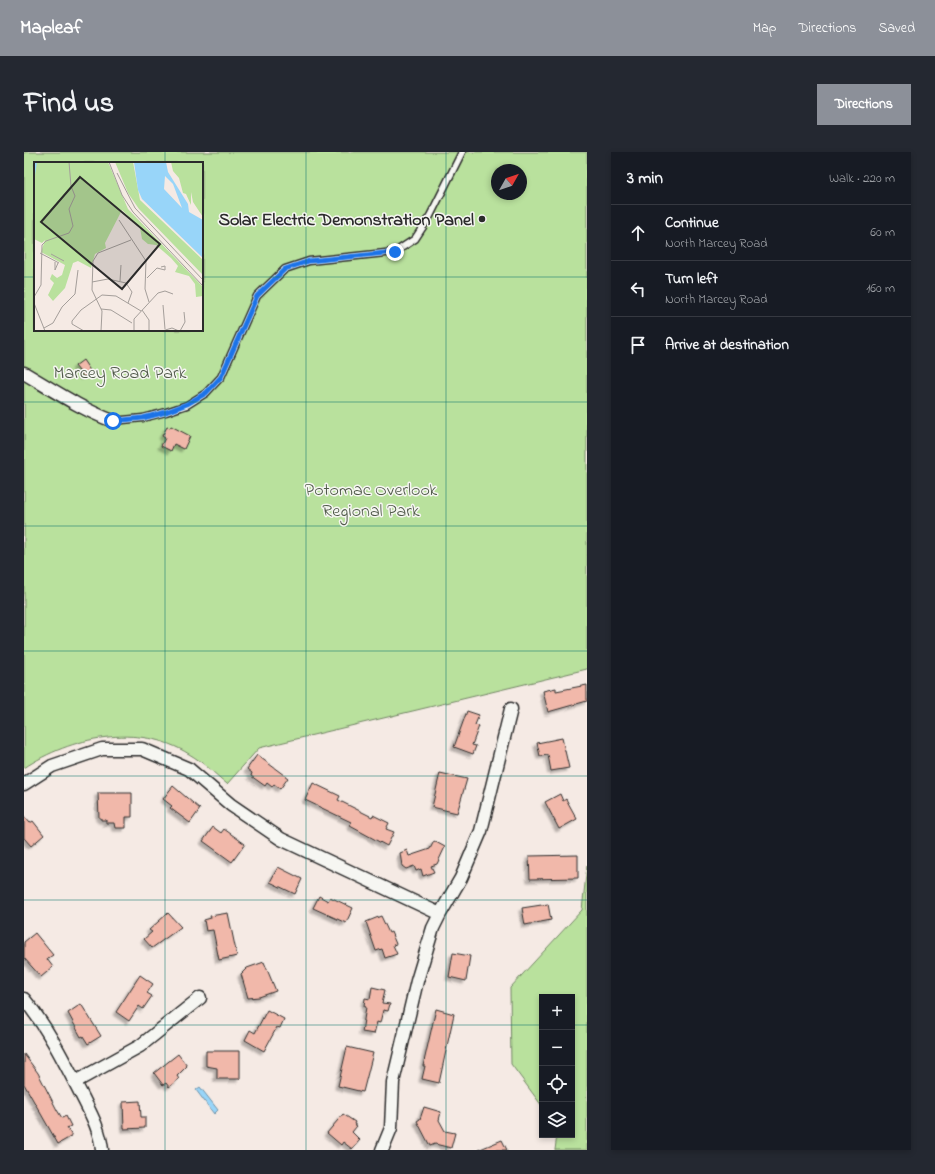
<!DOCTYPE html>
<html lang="en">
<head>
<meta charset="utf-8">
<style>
  :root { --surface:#171b24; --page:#242831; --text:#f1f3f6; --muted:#9ea1a6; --line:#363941; --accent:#8c9099 }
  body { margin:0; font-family:"Indie Flower",sans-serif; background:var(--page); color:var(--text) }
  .controls { position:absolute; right:12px; bottom:12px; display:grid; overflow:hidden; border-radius:0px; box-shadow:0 2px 6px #0003 }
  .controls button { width:36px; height:36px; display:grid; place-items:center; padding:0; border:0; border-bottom:1px solid var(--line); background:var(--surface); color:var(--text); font:20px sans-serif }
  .compass { position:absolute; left:467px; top:12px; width:36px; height:36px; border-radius:50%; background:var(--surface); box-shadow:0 2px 6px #0003; rotate:50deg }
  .stop { position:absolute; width:12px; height:12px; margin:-9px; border:3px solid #1a73e8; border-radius:50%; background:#fff }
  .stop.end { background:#1a73e8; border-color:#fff; box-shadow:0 1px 4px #0008 }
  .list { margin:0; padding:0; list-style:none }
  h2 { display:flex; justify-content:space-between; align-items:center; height:52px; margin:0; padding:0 16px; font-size:17px }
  h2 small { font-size:13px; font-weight:400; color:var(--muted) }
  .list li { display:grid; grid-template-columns:26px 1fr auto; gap:12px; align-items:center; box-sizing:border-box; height:56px; padding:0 16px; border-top:1px solid var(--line) }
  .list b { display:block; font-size:15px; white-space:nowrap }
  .list p { margin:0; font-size:13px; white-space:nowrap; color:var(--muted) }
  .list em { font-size:13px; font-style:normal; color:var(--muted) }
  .icon { flex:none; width:22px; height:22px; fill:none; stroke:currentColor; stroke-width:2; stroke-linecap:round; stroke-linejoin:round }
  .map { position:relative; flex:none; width:563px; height:998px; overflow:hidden; border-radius:0px }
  header { display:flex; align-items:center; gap:24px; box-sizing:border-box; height:56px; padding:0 20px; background:var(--accent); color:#fff }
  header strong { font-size:19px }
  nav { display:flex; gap:22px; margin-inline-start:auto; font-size:14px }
  .intro { display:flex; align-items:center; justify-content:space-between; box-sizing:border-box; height:96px; padding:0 24px }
  h1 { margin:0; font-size:28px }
  .button { padding:10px 18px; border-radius:0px; background:var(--accent); color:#fff; font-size:14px; font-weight:700 }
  main { display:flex; gap:24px; padding:0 24px }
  aside { flex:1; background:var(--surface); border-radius:0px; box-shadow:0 2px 6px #0003 }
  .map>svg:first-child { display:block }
</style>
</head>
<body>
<header>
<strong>Mapleaf</strong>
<nav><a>Map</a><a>Directions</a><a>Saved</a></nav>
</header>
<div class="intro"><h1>Find us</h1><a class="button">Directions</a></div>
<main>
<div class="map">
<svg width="563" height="998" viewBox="0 0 563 998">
  <defs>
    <filter id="shadow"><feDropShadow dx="-3" dy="3" stdDeviation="1" flood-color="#0004"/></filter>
  </defs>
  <rect width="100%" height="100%" fill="#f5eae4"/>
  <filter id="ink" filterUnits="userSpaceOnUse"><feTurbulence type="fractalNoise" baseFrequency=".025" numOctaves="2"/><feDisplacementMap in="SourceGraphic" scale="8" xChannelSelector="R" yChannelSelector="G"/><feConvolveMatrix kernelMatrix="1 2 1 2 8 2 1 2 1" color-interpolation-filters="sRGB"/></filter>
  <g filter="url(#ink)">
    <path fill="#b9e19d" stroke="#728664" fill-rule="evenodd" d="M 0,0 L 563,0 L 563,517 L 235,596 L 203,632 C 191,622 179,610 165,602 C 114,570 47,585 0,616 L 0,223 L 86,275 L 87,265 L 0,214 ZM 11,11 L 178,11 L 178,178 L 11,178 ZM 473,18 L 497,18 L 497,42 L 473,42 Z
      M 563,714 L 563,998 L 531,998 L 533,983 L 548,983 L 548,845 L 518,845 L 518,954 L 487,912 L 486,836 L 558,758 Z"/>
    <path fill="#98d5f9" stroke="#6c91a7" d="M 176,935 L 194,958 L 190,962 L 172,938 Z"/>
    <path fill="#f1b8aa" stroke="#2b2b2b" filter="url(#shadow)" d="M 59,208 L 67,220 L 60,225 L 51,214 Z
      M 147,274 L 166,284 L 160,297 L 150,292 L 147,299 L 137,294 L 141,286 L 138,284 L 143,275 L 146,276 Z
      M 563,533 L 563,549 L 524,560 L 519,539 L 532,536 L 532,539 Z
      M 443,559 L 455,563 L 451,573 L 455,574 L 448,593 L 452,594 L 449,602 L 430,595 Z
      M 538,586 L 545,616 L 527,619 L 524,603 L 516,604 L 513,591 Z
      M 233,603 L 264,626 L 256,637 L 250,632 L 248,635 L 243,631 L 241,634 L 227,624 L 228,621 L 223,617 Z
      M 416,621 L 443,627 L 433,661 L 408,655 Z
      M 289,631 L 316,644 L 314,648 L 348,665 L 349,663 L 365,671 L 362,677 L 370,680 L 363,694 L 326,674 L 327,670 L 281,648 Z
      M 149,634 L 176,657 L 166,671 L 146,656 L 148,654 L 139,647 Z
      M 74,641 L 108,641 L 108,665 L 102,665 L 102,676 L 91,676 L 90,671 L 82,671 L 82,668 L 77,668 L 77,666 L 75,666 Z
      M 536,642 L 539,649 L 542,647 L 553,667 L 535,677 L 521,650 Z
      M 0,664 L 6,671 L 9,669 L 20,683 L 7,694 L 0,686 Z
      M 189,675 L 197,681 L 200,677 L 221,692 L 208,710 L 179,689 Z
      M 410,689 L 421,695 L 413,712 L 407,714 L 410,720 L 399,724 L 397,717 L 392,719 L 390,714 L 382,717 L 378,714 L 376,701 L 383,698 L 385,704 L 406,697 Z
      M 554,703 L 554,726 L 506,727 L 505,704 Z
      M 254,715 L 278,727 L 271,742 L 246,730 Z
      M 295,744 L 304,749 L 306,745 L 329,756 L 322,771 L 289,756 Z
      M 524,752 L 527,768 L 501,773 L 498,756 Z
      M 144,761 L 157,775 L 128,796 L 120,787 L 128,780 L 125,778 Z
      M 204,761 L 213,804 L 195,808 L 189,778 L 182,779 L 180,768 L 187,766 L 186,764 Z
      M 357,764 L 365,781 L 367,780 L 372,792 L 369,793 L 373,802 L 361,806 L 358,797 L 352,799 L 342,770 Z
      M 11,781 L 29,803 L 23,807 L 29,815 L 17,825 L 0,806 L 0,790 Z
      M 429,801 L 446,804 L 442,829 L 425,825 Z
      M 240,810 L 252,839 L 235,845 L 224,846 L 217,822 L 223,816 Z
      M 116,823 L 129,832 L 123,841 L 128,844 L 119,857 L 115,854 L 105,869 L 92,860 Z
      M 348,835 L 361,838 L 358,851 L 366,852 L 364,859 L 359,858 L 356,871 L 353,870 L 350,882 L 338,880 L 342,855 L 340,854 L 341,846 L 346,847 Z
      M 57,852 L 77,884 L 64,892 L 59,884 L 57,885 L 44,861 Z
      M 412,857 L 430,862 L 415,931 L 398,927 L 401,914 L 399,914 Z
      M 243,858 L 260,867 L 256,876 L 253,875 L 240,899 L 221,888 L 226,878 L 231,881 Z
      M 323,895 L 349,901 L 339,940 L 314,934 Z
      M 182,899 L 216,899 L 216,927 L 193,927 L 193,916 L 182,914 Z
      M 0,902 L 14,921 L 33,958 L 38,966 L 42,964 L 47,974 L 43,976 L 48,984 L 34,992 L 0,932 Z
      M 154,902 L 163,914 L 153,924 L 155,927 L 145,935 L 142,931 L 139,933 L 130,921 Z
      M 116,949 L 117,965 L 121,965 L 121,976 L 100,977 L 99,950 Z
      M 400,955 L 417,960 L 415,968 L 421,979 L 431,981 L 427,996 L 411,992 L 406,994 L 393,969 L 396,967 Z
      M 319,962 L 331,970 L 330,972 L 333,974 L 328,980 L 336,988 L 328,997 L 319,990 L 317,993 L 303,981 Z
      M 478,988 L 483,998 L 454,998 Z"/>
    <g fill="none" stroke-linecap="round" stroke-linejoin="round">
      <g stroke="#2b2b2b" stroke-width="9">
        <path id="lane" d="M 89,269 L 119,266 L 142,260 L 163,253 L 182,241 L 197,225 L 233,144 L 261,117 L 285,109 L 371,100 L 391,87 L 406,64 L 438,0"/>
      </g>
      <g stroke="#2b2b2b" stroke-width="15">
        <path id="street" d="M 0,221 C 29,238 57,257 89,269
          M 0,632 L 28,614 L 78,597 L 118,597 L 165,617 L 207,653 L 257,687 L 416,762
          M 0,847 C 24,876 41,911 58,944 C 67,962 76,978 78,998
          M 51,930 L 116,894 L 176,846
          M 358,998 L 367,976 L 369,930 L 393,829 L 409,776 L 416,762 L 437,726 L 457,679 L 487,557"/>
      </g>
      <use href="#lane" stroke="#f6f6f2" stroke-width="6"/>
      <use href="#street" stroke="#f6f6f2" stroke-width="12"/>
    </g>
  </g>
  <g fill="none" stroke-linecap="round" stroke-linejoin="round" filter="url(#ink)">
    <path stroke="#1a73e8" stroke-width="5" d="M 89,269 L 119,266 L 142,260 L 163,252 L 182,241 L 197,225 L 233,144 L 261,117 L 285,109 L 371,100"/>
  </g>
  <path fill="none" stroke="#0f766e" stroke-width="1" stroke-opacity="0.55" d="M 141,0 L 141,11M 282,0 L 282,998M 422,0 L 422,998M 0,125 L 11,125M 178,125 L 563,125M 141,178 L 141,998M 0,250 L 563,250M 0,374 L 563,374M 0,499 L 563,499M 0,624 L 563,624M 0,748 L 563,748M 0,873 L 518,873M 548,873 L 563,873"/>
  <circle fill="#2b2b2b" stroke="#f6f6f2" stroke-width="1.5" cx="458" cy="67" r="4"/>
  <g text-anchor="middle" stroke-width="3" stroke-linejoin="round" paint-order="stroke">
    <g font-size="18" font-weight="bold" fill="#2b2b2b" stroke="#f6f6f2" text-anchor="end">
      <text x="450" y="73">Solar Electric Demonstration Panel</text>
    </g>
    <g font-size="18" fill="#4e5848" stroke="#f6f6f2">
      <text x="96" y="226">Marcey Road Park</text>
      <text x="347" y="343">Potomac Overlook<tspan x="347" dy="21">Regional Park</tspan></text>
    </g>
  </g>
  <g transform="translate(10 10)">
    <rect width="169" height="169" fill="#f5eae4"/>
    <path d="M 0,0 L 74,0 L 94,47 L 169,125 L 169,134 L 162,135 L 161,122 L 155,114 L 141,110 L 144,104 L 137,96 L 122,83 L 114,82 L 108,77 L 106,66 L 88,48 L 71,81 L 72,86 L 61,92 L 57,106 L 44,99 L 39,101 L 31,126 L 19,139 L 14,133 L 20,121 L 16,117 L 18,112 L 23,116 L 28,113 L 31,103 L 7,90 L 11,78 L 8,81 L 0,77 ZM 81,0 L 99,0 L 106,38 L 169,98 L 169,113 L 105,47 L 94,31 ZM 137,0 L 169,0 L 169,55 L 159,40 L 157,30 L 157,43 L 152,32 L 149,31 L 145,16 L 139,9 Z" fill="#b9e19d"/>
    <path d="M 100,0 L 132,0 L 134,10 L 154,42 L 155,50 L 169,58 L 169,96 L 108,37 L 104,28 ZM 131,14 L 139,22 L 148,46 L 130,27 Z" fill="#98d5f9" fill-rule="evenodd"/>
    <path fill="none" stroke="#98d5f9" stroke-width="2" d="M 0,13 L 2,0"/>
    <path fill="none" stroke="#a49e9a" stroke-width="1" d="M 75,0 L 88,33 L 99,50 L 169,124M 83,11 L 101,46 L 169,118M 85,58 L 112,99 L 111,127 L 115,140M 6,91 L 25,101M 17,92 L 30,99M 21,100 L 21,108 L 24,101M 113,116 L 123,106 L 131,108 L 131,104 L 127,105M 86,119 L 87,103M 58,120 L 74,117 L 92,121 L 98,130 L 94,141M 0,135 L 7,123 L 8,83 L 12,79 L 35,71 L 39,64 L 35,47 L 41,34 L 37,24 L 35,0M 0,141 L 11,169M 129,143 L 131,167M 67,147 L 77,148 L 98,161M 108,148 L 115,158 L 115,169M 10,166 L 19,161 L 28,145 L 41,132 L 44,108M 50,169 L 38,162 L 38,159 L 47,148 L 68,133 L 82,134 L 107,149M 67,169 L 68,149 L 58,128 L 59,99 L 64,91 L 97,78M 100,169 L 100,157 L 124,131 L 131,129 L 139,132M 128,169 L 138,166 L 145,169M 146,169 L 151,160 L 150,150"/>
    <path fill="#2b2b2b" fill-opacity="0.15" stroke="#2b2b2b" stroke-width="2" d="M 46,15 L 126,82 L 88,127 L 7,60 Z"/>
    <rect width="169" height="169" fill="none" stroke="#2b2b2b" stroke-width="2"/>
  </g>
</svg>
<div class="controls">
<button>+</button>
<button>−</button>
<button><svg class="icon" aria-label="locate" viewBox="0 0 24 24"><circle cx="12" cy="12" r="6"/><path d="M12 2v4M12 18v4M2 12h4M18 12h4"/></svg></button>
<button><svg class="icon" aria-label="layers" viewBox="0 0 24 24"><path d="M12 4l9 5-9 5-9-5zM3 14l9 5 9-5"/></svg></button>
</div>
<svg class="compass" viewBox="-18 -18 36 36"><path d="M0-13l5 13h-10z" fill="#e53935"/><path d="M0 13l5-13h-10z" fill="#9ea1a6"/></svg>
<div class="stop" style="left:89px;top:269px"></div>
<div class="stop end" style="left:371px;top:100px"></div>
</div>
<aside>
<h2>3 min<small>Walk · 220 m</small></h2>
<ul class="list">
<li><svg class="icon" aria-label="ahead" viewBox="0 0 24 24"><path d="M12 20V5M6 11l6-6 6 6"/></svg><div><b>Continue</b><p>North Marcey Road</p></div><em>60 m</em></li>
<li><svg class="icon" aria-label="left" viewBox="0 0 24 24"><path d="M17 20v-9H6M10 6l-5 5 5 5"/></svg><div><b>Turn left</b><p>North Marcey Road</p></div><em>160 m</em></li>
<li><svg class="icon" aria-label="arrive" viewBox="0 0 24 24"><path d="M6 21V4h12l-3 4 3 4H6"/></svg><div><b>Arrive at destination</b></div></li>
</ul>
</aside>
</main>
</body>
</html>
